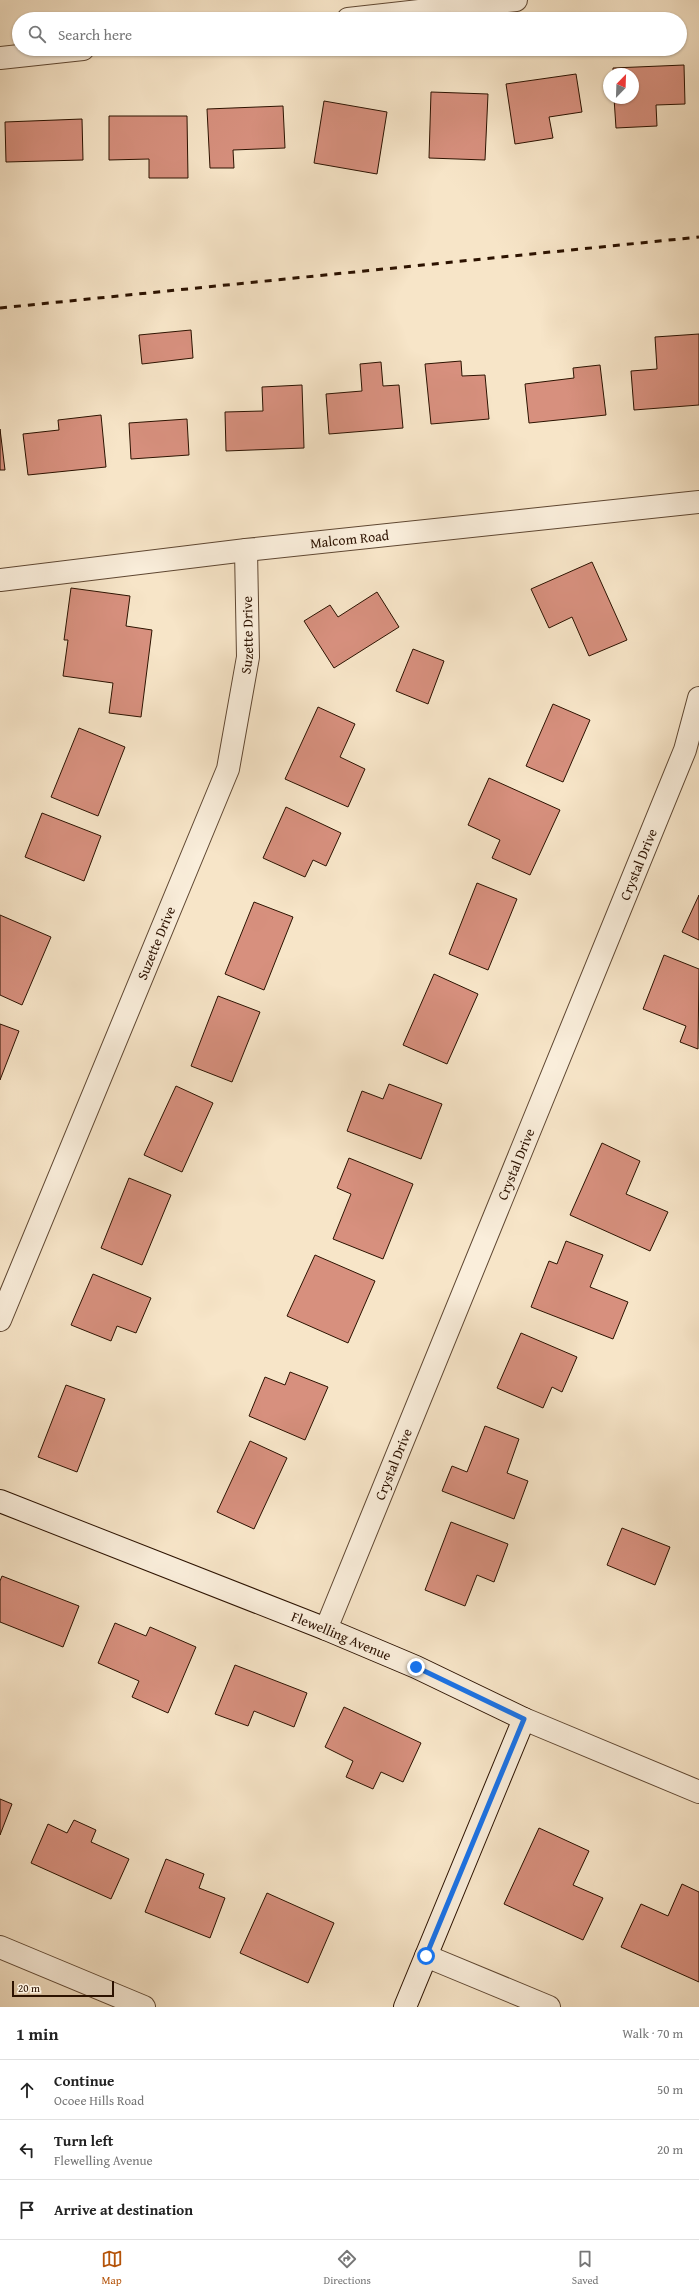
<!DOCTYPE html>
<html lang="en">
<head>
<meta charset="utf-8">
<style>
  :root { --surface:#fff; --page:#f6f6f6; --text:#222; --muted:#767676; --line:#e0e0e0; --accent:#b45309 }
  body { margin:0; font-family:"Gentium Book Plus",serif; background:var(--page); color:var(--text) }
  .compass { position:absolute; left:603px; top:68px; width:36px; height:36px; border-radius:50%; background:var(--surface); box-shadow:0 1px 3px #0004; rotate:23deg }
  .scale { position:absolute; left:12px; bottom:10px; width:102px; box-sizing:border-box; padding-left:4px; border:2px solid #2c1200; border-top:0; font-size:11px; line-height:14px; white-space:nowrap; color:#2c1200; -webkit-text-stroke:3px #faeedb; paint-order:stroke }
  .stop { position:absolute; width:12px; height:12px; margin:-9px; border:3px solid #1a73e8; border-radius:50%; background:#fff }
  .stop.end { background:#1a73e8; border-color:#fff; box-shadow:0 1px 4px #0008 }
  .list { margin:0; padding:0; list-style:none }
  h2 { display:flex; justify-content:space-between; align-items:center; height:52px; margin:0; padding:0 16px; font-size:17px }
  h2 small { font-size:13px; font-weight:400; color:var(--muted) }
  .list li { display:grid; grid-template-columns:26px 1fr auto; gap:12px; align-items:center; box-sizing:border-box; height:60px; padding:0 16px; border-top:1px solid var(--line) }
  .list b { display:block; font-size:15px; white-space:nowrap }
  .list p { margin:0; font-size:13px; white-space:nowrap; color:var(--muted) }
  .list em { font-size:13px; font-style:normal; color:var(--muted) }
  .icon { flex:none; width:22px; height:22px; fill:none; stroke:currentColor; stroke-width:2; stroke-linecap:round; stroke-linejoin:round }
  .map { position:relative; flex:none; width:699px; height:2007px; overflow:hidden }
  .search { position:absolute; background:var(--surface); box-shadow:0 1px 3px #0004; left:12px; right:12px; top:12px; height:44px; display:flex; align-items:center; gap:10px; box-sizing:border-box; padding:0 14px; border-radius:22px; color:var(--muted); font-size:15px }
  .sheet { height:232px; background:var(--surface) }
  nav { display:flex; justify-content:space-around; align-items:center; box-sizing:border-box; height:56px; border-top:1px solid var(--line); background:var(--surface); font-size:11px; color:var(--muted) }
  nav a { display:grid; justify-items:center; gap:2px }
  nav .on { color:var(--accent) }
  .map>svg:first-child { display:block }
</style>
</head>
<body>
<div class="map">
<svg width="699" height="2007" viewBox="0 0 699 2007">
  <rect width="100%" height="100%" fill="#f7e5c8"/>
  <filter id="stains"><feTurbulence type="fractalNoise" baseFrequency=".005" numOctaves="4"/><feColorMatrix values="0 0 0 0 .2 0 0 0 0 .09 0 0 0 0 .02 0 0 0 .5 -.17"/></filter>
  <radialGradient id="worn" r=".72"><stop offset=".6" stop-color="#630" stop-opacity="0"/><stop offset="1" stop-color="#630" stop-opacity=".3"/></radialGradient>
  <path fill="#d7907e" stroke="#2c1200" d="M 684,65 L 685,104 L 656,105 L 657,126 L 616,128 L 614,98 L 633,98 L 633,74 L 613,74 L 613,68 Z
    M 576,74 L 582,112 L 549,117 L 553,138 L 515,144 L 506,84 Z
    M 431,92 L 488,94 L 485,160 L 429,158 Z
    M 324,101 L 387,112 L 377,174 L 314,163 Z
    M 283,106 L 285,148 L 233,150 L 234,168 L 210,168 L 207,109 Z
    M 109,116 L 187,116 L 188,178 L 149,178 L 149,159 L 109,160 Z
    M 82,119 L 83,160 L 6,162 L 5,122 Z
    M 191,330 L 193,358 L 142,364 L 139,335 Z
    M 699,334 L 699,405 L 634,410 L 631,371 L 657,369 L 655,337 Z
    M 461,361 L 462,376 L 485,375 L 489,419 L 431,424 L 425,364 Z
    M 381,362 L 383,386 L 399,385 L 403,428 L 329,434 L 326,394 L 362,391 L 360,364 Z
    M 600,365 L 606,415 L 529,423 L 525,384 L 574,378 L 573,368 Z
    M 302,385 L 304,448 L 226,451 L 225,412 L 263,411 L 262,387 Z
    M 101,415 L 106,467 L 28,475 L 23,434 L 59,430 L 58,420 Z
    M 187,419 L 189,455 L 131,459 L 129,423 Z
    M 0,429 L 5,470 L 0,470 Z
    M 592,562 L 627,640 L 589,656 L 572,617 L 549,628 L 531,589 Z
    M 71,588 L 130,596 L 126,626 L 152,630 L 141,717 L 109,713 L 113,683 L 63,676 L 68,640 L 64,640 Z
    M 377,592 L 399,627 L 334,668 L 304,621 L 330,605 L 338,617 Z
    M 413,649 L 444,661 L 428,704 L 396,691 Z
    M 553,704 L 590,720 L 563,782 L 526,766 Z
    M 318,707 L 355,724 L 340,757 L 365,769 L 348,807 L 285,779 Z
    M 79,728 L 125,747 L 98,816 L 51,797 Z
    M 489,778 L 560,810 L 530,875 L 492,858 L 500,840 L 468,825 Z
    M 286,807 L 341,833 L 326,866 L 313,860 L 305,877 L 263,858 Z
    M 42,813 L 101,836 L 84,881 L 25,857 Z
    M 477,883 L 517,899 L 488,970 L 449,954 Z
    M 699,895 L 699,940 L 682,932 Z
    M 254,902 L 293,917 L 264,990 L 225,974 Z
    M 0,915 L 51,937 L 22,1005 L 0,995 Z
    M 664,955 L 699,969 L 698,1049 L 680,1042 L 686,1026 L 643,1009 Z
    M 434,974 L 478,994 L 447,1064 L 403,1045 Z
    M 218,996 L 260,1012 L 232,1082 L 191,1066 Z
    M 0,1024 L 19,1031 L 0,1080 Z
    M 389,1084 L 442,1104 L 421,1159 L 347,1131 L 362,1091 L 383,1099 Z
    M 176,1086 L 213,1103 L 182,1172 L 144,1155 Z
    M 602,1143 L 640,1161 L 626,1194 L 668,1212 L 650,1251 L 570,1215 Z
    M 349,1158 L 413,1184 L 383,1259 L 333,1239 L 351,1194 L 337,1188 Z
    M 129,1178 L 171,1195 L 142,1265 L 101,1248 Z
    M 566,1241 L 603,1255 L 590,1287 L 628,1302 L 613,1339 L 531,1307 L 549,1261 L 557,1264 Z
    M 315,1255 L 375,1281 L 348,1343 L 287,1316 Z
    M 93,1274 L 151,1298 L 136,1333 L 117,1326 L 111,1341 L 71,1325 Z
    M 521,1333 L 577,1357 L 562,1392 L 552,1387 L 543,1408 L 497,1388 Z
    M 290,1372 L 328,1387 L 305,1440 L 249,1416 L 265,1377 L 285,1385 Z
    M 66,1385 L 105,1399 L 77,1472 L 38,1457 Z
    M 485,1426 L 519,1439 L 507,1473 L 528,1481 L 514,1519 L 442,1491 L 452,1466 L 467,1472 Z
    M 250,1441 L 287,1458 L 254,1529 L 217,1512 Z
    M 451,1522 L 508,1544 L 494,1582 L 477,1575 L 465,1606 L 425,1590 Z
    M 622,1528 L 670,1547 L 655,1585 L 607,1565 Z
    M 2,1576 L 79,1606 L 63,1647 L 0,1622 L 0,1581 Z
    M 115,1623 L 146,1636 L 150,1627 L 196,1647 L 168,1713 L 132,1697 L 139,1681 L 98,1663 Z
    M 235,1665 L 307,1693 L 294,1727 L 254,1711 L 248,1726 L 215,1714 Z
    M 344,1707 L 421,1743 L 403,1782 L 381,1772 L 373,1789 L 346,1777 L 353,1761 L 325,1747 Z
    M 0,1799 L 12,1804 L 0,1835 Z
    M 74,1820 L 96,1830 L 91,1842 L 129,1859 L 111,1899 L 31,1863 L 48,1824 L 67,1833 Z
    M 539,1828 L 589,1851 L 573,1885 L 603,1898 L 583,1940 L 504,1904 Z
    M 166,1859 L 204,1874 L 199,1888 L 225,1898 L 210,1938 L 145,1912 Z
    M 682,1884 L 699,1892 L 699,1982 L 621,1947 L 641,1904 L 668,1916 Z
    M 267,1893 L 334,1923 L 308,1983 L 240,1953 Z"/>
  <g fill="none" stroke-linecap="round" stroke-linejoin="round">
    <g stroke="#5f4732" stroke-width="24">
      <g id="street">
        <path d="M 348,19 L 516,0"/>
        <path d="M 0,58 L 83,49"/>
        <path id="s1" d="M 0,580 L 246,550 L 699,502"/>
        <path id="s2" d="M 0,1320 L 228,769 L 248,657 L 246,550"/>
        <path id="s3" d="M 326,1629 L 685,750 L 699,698"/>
        <path d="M 524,1719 L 699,1792"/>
        <path d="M 0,1947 L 144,2007"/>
        <path d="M 426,1956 L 549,2007"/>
      </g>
    </g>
    <g stroke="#2c1200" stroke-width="24">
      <g id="secondary">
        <path id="s4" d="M 0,1501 L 326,1629 L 416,1667 L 524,1719 L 405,2007"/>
      </g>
    </g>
    <use href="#street" stroke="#faeedb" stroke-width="22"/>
    <use href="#secondary" stroke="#faeedb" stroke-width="22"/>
    <path stroke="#2c1200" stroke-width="3" stroke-dasharray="7 7" stroke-linecap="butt" d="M 0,308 L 699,237"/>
  </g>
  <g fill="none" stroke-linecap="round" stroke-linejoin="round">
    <path stroke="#1a73e8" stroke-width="5" d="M 416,1667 L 524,1719 L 426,1956"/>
  </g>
  <g text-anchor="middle" stroke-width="3" stroke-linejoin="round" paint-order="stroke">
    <g font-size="14" fill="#2c1200" stroke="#faeedb">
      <text dy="5" stroke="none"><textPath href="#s1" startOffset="352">Malcom Road</textPath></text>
      <text dy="5" stroke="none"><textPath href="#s2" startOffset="732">Suzette Drive</textPath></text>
      <text dy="5" stroke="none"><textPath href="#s3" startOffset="826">Crystal Drive</textPath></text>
      <text dy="5" stroke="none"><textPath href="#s2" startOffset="408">Suzette Drive</textPath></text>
      <text dy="5" stroke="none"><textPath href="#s3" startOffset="502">Crystal Drive</textPath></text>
      <text dy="5" stroke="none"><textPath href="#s3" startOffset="178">Crystal Drive</textPath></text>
      <text dy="5" stroke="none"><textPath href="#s4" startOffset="367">Flewelling Avenue</textPath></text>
    </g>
  </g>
  <rect width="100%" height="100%" filter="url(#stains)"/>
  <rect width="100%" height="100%" fill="url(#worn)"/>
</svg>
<svg class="compass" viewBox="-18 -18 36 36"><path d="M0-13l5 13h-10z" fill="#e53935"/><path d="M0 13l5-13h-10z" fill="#767676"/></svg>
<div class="scale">20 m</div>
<div class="stop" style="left:426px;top:1956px"></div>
<div class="stop end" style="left:416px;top:1667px"></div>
<div class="search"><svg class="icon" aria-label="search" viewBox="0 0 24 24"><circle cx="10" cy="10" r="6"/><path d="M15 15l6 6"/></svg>Search here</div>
</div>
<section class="sheet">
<h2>1 min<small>Walk · 70 m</small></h2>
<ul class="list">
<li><svg class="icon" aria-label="ahead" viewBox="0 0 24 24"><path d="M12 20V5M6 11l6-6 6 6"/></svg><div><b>Continue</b><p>Ocoee Hills Road</p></div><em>50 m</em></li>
<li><svg class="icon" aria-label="left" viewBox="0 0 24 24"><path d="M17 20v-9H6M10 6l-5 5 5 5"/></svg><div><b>Turn left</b><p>Flewelling Avenue</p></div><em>20 m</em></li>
<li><svg class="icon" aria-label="arrive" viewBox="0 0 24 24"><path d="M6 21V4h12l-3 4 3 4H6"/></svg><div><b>Arrive at destination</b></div></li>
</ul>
</section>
<nav>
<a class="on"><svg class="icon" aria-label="map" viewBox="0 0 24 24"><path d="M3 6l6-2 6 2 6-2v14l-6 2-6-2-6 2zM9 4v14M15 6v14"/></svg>Map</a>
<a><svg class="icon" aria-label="directions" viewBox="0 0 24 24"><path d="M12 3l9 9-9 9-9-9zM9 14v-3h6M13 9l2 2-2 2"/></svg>Directions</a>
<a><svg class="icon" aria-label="saved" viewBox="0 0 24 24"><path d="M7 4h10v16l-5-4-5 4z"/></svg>Saved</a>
</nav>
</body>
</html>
